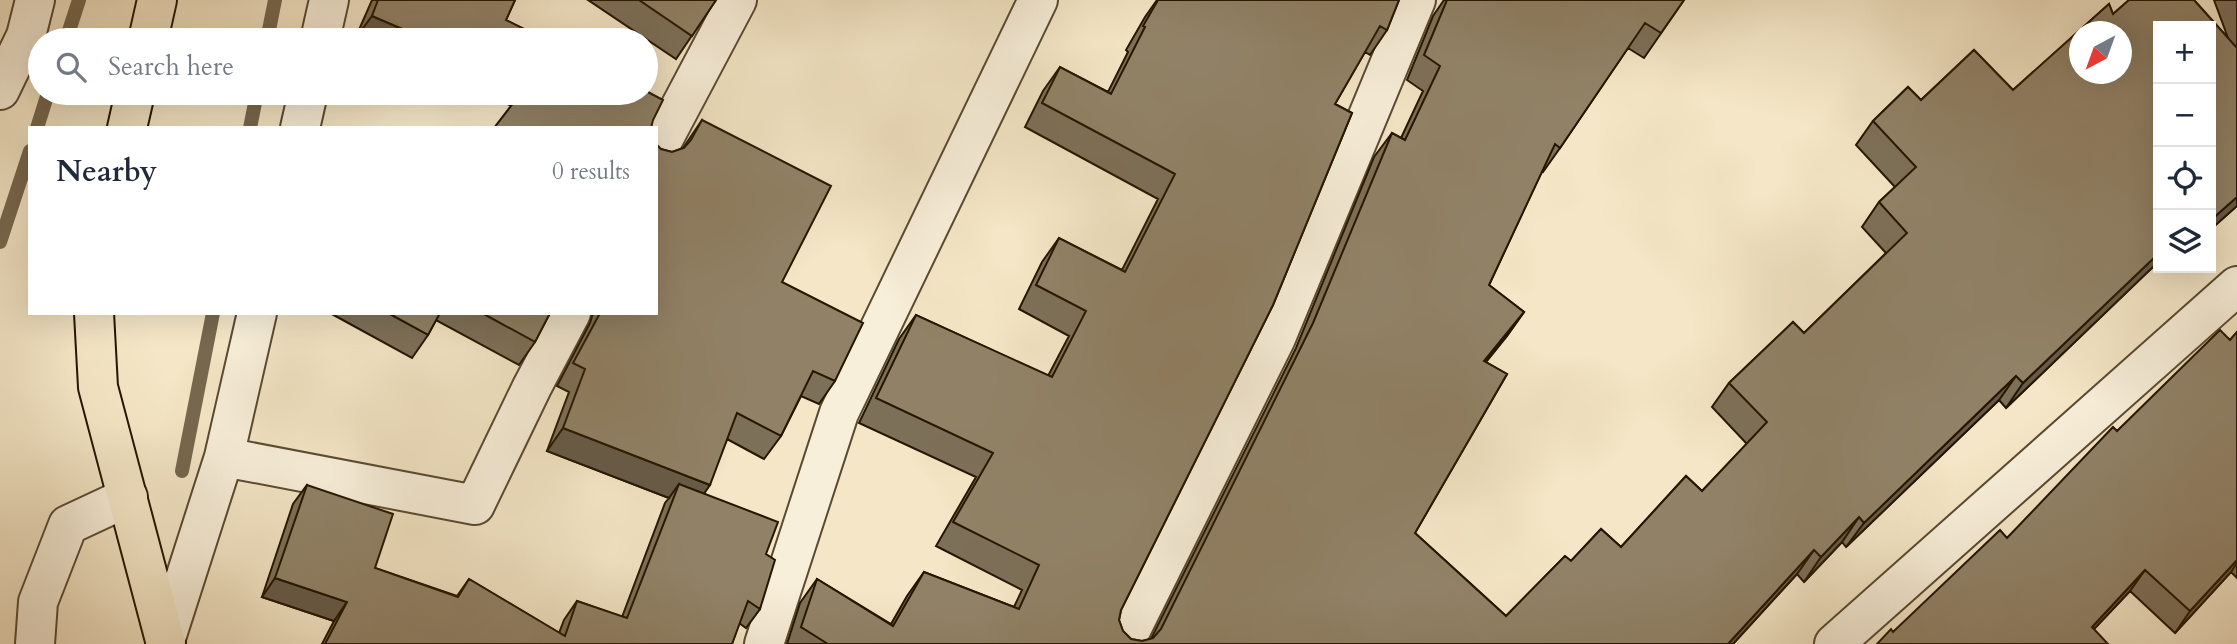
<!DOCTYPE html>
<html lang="en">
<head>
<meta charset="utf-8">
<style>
  :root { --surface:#fff; --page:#f6f6f7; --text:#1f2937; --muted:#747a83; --line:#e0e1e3 }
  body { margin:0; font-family:Cardo,serif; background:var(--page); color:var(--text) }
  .controls { position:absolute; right:21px; top:21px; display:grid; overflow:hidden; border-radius:0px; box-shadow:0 7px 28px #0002 }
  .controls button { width:63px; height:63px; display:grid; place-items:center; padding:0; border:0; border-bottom:2px solid var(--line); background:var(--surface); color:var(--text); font:35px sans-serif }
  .compass { position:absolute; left:2069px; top:21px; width:63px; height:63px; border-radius:50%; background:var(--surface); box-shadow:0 7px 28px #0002; rotate:221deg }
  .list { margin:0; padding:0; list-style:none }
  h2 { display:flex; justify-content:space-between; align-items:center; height:91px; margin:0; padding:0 28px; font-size:30px }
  h2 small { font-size:23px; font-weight:400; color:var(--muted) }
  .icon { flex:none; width:38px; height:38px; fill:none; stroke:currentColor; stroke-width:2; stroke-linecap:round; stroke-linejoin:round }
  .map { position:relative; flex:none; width:2237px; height:644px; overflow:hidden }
  .search { position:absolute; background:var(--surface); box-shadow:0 7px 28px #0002; left:28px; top:28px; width:630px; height:77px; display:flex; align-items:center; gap:18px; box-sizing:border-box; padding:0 24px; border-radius:38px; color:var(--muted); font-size:26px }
  .panel { position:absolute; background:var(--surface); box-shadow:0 7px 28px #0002; left:28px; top:126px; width:630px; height:189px; border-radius:0px }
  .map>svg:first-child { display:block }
</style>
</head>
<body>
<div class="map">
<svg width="2237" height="644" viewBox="0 0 2237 644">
  <rect width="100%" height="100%" fill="#f4e6c6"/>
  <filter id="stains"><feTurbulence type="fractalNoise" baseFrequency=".00286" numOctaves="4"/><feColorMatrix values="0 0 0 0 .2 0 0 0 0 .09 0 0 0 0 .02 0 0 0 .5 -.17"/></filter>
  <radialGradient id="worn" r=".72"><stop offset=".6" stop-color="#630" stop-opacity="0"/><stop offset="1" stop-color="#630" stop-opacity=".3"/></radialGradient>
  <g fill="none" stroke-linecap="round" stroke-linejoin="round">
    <path stroke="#77684f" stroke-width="14" d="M 66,40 L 79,0
      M 267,40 L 275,0
      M 37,128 L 48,93
      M 250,128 L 257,93
      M 0,242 L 30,151
      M 182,471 L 213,313"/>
    <g stroke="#594a32" stroke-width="42">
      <path id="minor" d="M 320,40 L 329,0
        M 0,90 L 26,36 L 35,0
        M 300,128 L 308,93
        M 656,153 L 737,0
        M 224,457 L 475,505 L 532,387 L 571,313
        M 165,641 L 224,457 L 257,313
        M 35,644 L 38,602 L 68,525 L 128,497
        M 764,644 L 839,413 L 1038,0
        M 1124,644 L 1276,338 L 1416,0"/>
    </g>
    <g stroke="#594a32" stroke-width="42">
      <path id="tertiary" d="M 1834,644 L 2237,286"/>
    </g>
    <g stroke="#251601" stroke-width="42">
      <path id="trunk" d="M 148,40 L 157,0
        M 127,128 L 135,93
        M 94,313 L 98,387 L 166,644"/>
    </g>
    <use href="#minor" stroke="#f8efda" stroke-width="38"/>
    <use href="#tertiary" stroke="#f8efda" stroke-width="38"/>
    <use href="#trunk" stroke="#f4e6c6" stroke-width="38"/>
  </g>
  <path fill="#7d7059" stroke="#251601" stroke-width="2" fill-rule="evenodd" d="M 372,0 L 515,0 L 506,20 L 546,40 L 358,40 L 355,39 Z
    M 588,0 L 716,0 L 676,59 Z
    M 1157,0 L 1399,0 L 1387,30 L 1370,55 L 1365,52 L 1335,104 L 1352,113 L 1273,305 L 1121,610 L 1119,620 L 1123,631 L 1131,639 L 1142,641 L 1151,639 L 1296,348 L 1374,157 L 1392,133 L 1401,138 L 1423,91 L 1407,80 L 1433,16 L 1444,0 L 1684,0 L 1644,58 L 1628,48 L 1560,148 L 1543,172 L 1542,171 L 1489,285 L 1524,312 L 1507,336 L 1486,362 L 1507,374 L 1415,533 L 1506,616 L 1565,556 L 1571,561 L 1601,529 L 1621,547 L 1686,476 L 1702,491 L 1747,444 L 1712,407 L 1729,383 L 1793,322 L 1804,333 L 1886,253 L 1862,227 L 1879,202 L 1895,187 L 1856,145 L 1873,121 L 1908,87 L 1921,100 L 1974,50 L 2013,90 L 2109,4 L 2113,14 L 2129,0 L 2194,0 L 2228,38 L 2214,0 L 2237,0 L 2237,206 L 2211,229 L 2211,26 L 2158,26 L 2158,262 L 2006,408 L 1999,400 L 1846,547 L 1842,542 L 1804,582 L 1797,574 L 1733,644 L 787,644 L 800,603 L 817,579 L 891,624 L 907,596 L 924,572 L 1014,607 L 1022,590 L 936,546 L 976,477 L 859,423 L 899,339 L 916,315 L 1048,376 L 1069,336 L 1019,309 L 1042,262 L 1059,238 L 1122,270 L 1158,199 L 1025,127 L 1043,91 L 1060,67 L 1108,92 L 1128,52 L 1126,50 L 1145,17 ZM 2080,32 L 2122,32 L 2122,74 L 2080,74 Z
    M 702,120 L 782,282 L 835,381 L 819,404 L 801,396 L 781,436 L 764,459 L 727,439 L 704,493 L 766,554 L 760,609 L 746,628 L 739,623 L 732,644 L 322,644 L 334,621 L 262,597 L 293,504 L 307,485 L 375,568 L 457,596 L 469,579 L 559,633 L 564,620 L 577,601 L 622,617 L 665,503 L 669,498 L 547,451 L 569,392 L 557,386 L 590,323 L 593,313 L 656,313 L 661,149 L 672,152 L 683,148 Z
    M 330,313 L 550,313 L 535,342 L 519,365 L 436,320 L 428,335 L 412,358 Z
    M 2237,332 L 2237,578 L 2231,572 L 2175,633 L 2130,591 L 2094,629 L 1893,632 L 2007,538 L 2117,431 L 2230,340 Z"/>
  <path fill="#665b48" stroke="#251601" stroke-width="2" d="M 372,16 L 428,40 L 358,40 L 355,39 Z
    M 481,93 L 522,93 L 512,106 Z
    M 2237,197 L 2237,206 L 2211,229 L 2211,220 Z
    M 2158,254 L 2158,262 L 2006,408 L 2023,383 Z
    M 1524,312 L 1507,336 L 1467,385 L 1484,361 Z
    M 2016,376 L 1999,400 L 1846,547 L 1864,523 Z
    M 563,428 L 710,485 L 694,508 L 679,484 L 669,498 L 547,451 Z
    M 1859,517 L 1842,542 L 1804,582 L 1821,557 Z
    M 1814,550 L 1797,574 L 1733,644 L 1728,644 Z
    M 2237,560 L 2237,563 L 2231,572 L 2175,633 L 2190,611 Z
    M 2145,570 L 2130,591 L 2080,644 L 2092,627 Z
    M 275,578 L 347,602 L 334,621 L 262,597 Z"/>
  <path fill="#918267" stroke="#251601" stroke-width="2" fill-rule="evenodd" d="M 378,0 L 515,0 L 506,20 L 546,40 L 428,40 L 372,16 Z
    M 639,0 L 716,0 L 692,36 Z
    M 1158,0 L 1399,0 L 1387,30 L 1380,26 L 1335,104 L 1352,113 L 1273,305 L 1121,610 L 1119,620 L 1123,631 L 1131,639 L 1142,641 L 1153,638 L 1161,629 L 1313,323 L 1392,133 L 1405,140 L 1440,66 L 1424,55 L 1447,0 L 1684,0 L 1661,33 L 1645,23 L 1560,148 L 1555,144 L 1489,285 L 1524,312 L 1484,361 L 1507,374 L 1415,533 L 1506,616 L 1565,556 L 1571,561 L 1601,529 L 1621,547 L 1686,476 L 1702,491 L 1767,422 L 1729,383 L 1793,322 L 1804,333 L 1907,233 L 1879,202 L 1916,167 L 1873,121 L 1908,87 L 1921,100 L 1974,50 L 2013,90 L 2109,4 L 2113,14 L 2129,0 L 2194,0 L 2237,48 L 2237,197 L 2211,220 L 2211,26 L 2158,26 L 2158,254 L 2023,383 L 2016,376 L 1864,523 L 1859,517 L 1821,557 L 1814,550 L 1728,644 L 828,644 L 801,627 L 817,579 L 893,626 L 924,572 L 1019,609 L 1039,565 L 953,522 L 993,453 L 876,398 L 916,315 L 1052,377 L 1086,311 L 1036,285 L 1059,238 L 1125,272 L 1175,174 L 1042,103 L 1060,67 L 1111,94 L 1145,27 L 1143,26 ZM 2080,32 L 2122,32 L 2122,74 L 2080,74 Z
    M 646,91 L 663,100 L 653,120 L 651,128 L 494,128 L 521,93 L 646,93 Z
    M 702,120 L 831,186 L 782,282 L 863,323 L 835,381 L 813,371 L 781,436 L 737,413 L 710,485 L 563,428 L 585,369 L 573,363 L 600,313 L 656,313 L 656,144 L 661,149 L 672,152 L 684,148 L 691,140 Z
    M 388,313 L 440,313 L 428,335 Z
    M 482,313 L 550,313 L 535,342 Z
    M 2220,330 L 2230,340 L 2237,332 L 2237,560 L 2190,611 L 2145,570 L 2092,627 L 2108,644 L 1877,644 L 1891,629 L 1893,632 L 2000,530 L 2007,538 L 2113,427 L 2117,431 Z
    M 679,484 L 778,522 L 766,554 L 775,560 L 760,609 L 748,601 L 732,644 L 325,644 L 347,602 L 275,578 L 307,485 L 393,514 L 375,568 L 458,597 L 469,579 L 565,636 L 577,601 L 627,618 Z"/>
  <rect width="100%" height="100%" filter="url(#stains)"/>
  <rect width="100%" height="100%" fill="url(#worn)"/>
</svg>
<div class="controls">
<button>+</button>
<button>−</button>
<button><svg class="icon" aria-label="locate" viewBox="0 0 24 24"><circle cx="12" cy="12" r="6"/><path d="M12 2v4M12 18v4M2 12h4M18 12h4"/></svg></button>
<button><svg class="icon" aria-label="layers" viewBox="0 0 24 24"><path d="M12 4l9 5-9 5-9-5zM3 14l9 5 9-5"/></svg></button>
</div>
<svg class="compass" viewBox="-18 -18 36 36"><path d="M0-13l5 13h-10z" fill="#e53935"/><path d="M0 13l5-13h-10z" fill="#747a83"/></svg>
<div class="search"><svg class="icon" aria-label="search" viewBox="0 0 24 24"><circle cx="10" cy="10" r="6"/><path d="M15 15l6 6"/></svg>Search here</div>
<section class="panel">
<h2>Nearby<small>0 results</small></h2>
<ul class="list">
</ul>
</section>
</div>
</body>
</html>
